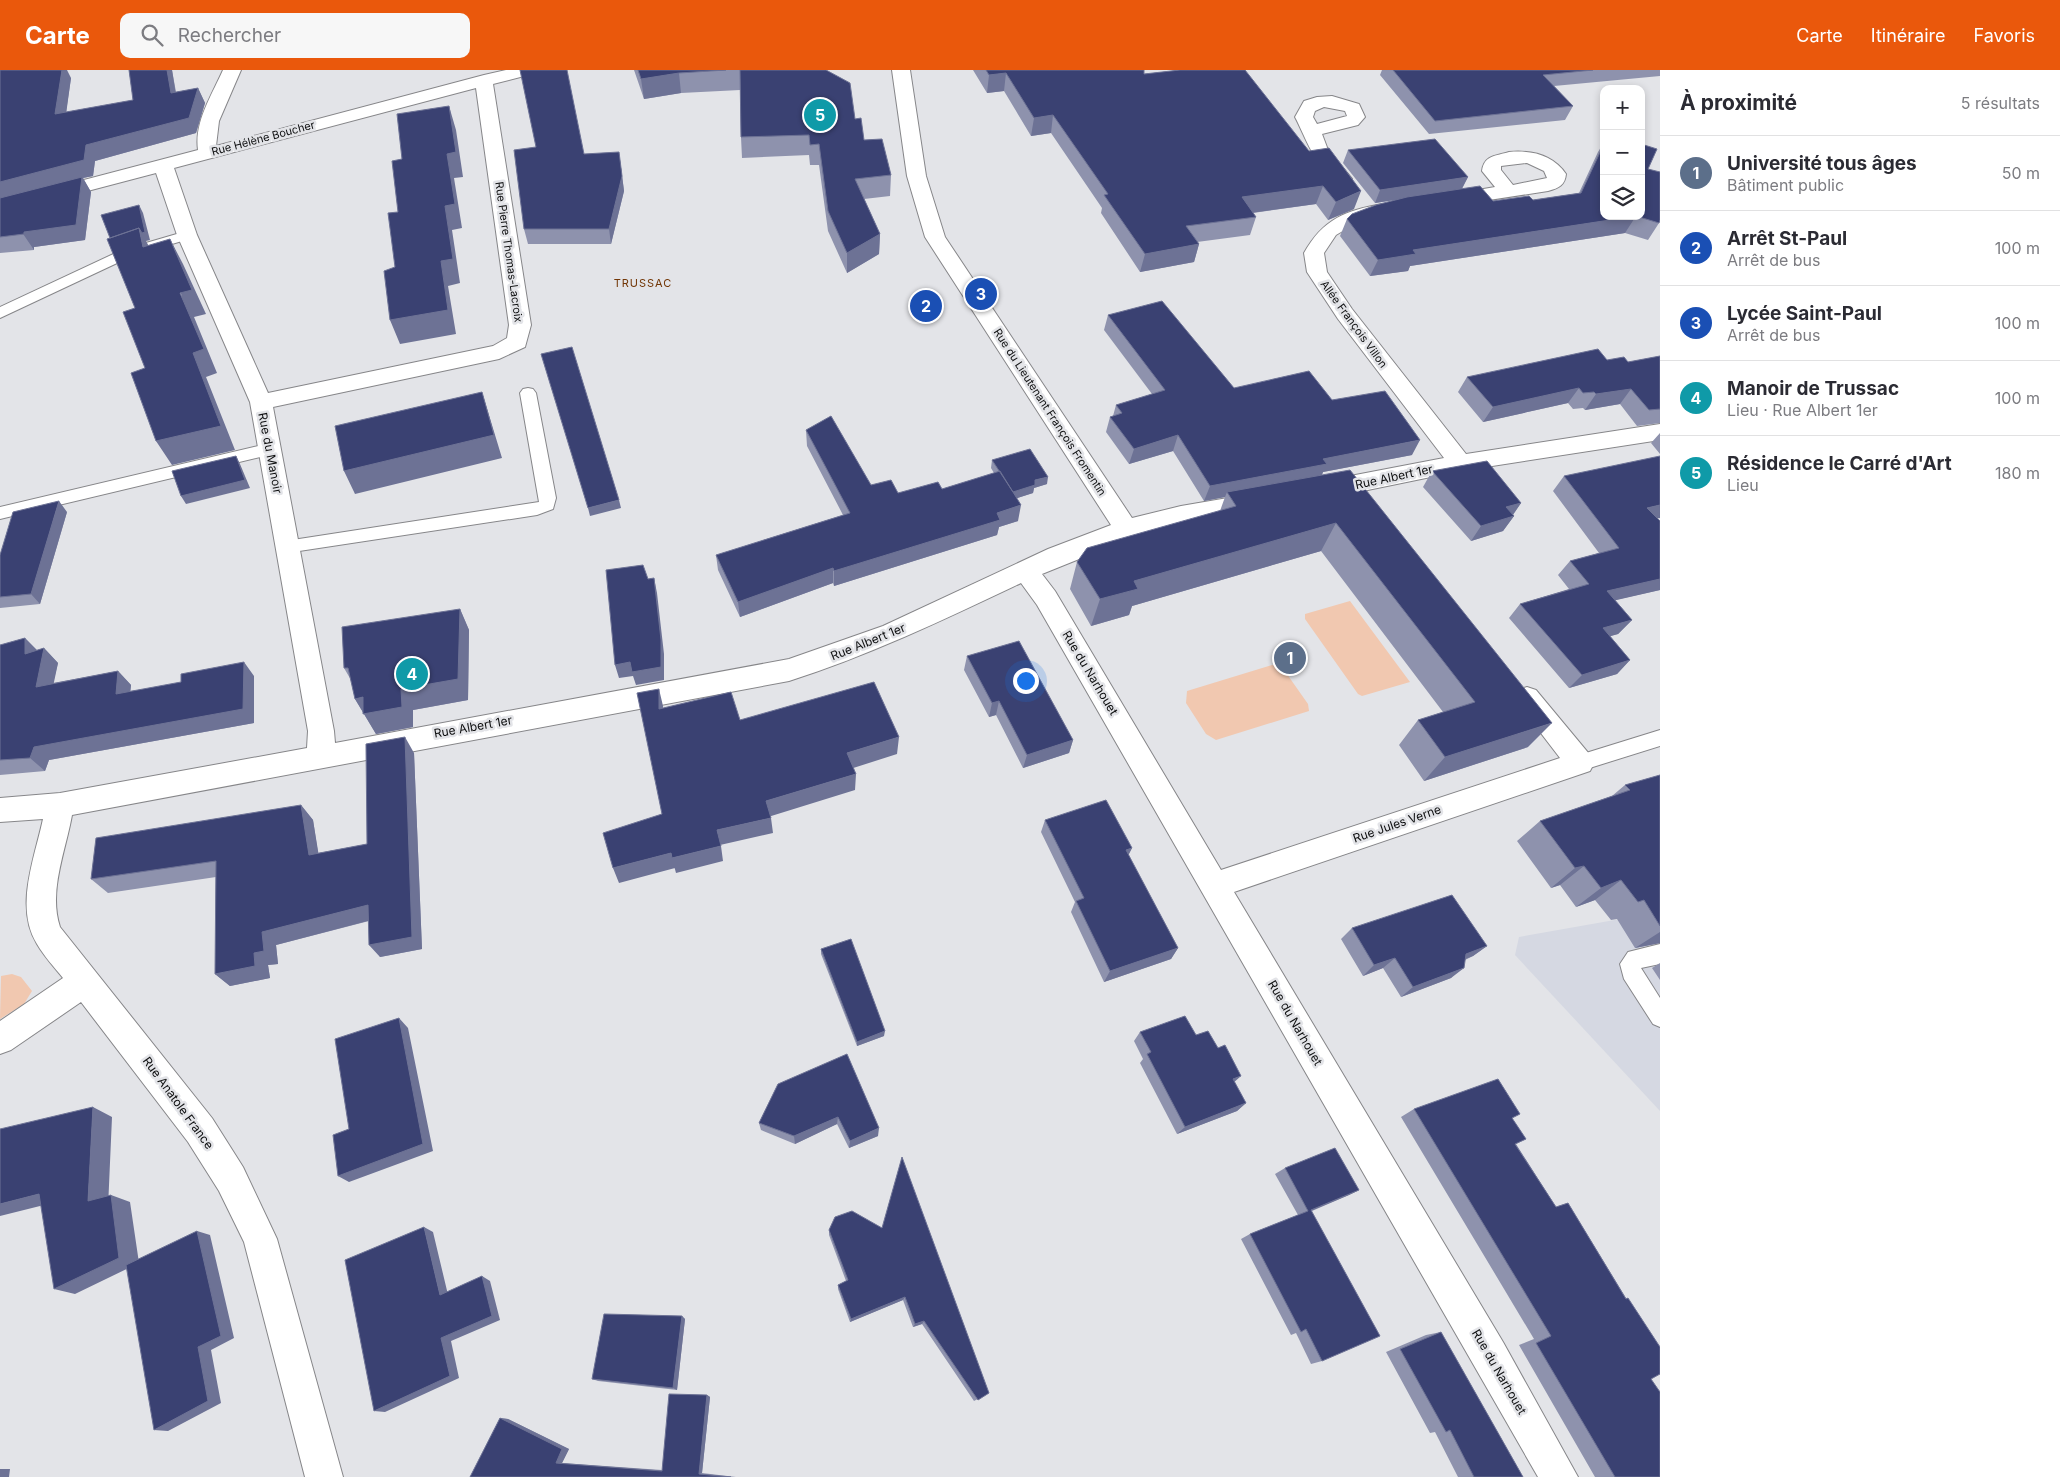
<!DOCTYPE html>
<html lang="fr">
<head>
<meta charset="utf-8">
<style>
  :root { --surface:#fff; --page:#f7f7f7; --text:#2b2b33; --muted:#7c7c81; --line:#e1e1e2; --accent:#ea580c }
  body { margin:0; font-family:Inter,sans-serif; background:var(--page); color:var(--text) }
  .controls { position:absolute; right:15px; top:15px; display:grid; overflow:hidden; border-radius:10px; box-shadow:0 2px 8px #0003 }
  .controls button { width:45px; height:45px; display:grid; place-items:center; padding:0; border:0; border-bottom:1px solid var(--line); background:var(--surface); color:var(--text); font:25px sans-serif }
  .you { position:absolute; left:1025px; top:610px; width:18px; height:18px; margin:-12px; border:4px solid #fff; border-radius:50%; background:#1a73e8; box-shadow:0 0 0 8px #1a73e833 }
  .badge { display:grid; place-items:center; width:32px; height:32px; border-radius:50%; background:var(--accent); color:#fff; font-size:16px; font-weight:700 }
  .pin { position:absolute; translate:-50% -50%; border:2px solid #fff; box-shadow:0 1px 5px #0006 }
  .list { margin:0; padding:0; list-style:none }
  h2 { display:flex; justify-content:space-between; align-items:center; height:65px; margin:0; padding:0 20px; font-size:21px }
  h2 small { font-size:16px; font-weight:400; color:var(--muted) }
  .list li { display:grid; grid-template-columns:32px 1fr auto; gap:15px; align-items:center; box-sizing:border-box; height:75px; padding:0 20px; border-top:1px solid var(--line) }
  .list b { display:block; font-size:19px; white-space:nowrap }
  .list p { margin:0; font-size:16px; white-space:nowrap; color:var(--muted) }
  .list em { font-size:16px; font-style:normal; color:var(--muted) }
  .icon { flex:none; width:28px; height:28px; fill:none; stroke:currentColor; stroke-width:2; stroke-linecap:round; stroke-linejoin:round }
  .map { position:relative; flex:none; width:1660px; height:1407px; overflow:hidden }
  header { display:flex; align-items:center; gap:30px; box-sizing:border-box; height:70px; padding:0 25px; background:var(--accent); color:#fff }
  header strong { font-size:24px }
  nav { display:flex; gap:28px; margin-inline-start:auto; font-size:18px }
  .search { width:350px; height:45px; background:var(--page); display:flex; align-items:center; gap:12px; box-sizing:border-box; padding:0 18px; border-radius:10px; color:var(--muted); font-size:19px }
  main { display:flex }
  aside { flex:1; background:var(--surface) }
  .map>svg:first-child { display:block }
</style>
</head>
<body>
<header>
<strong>Carte</strong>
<div class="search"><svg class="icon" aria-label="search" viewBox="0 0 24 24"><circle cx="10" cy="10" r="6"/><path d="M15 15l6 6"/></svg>Rechercher</div>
<nav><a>Carte</a><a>Itinéraire</a><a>Favoris</a></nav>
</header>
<main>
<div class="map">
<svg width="1660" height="1407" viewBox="0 0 1660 1407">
  <rect width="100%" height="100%" fill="#e3e4e8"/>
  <path fill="#d5d8e2" d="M 1660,842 L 1660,1041 L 1515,885 L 1519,867 Z"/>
  <path fill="#f1c8b0" d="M 1350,531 L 1410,612 L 1362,626 L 1358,624 L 1305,549 L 1305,544 Z
    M 1272,595 L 1282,597 L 1308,634 L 1309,641 L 1216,670 L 1206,664 L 1186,633 L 1187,621 Z
    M 12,904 L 21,907 L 32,921 L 24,934 L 0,949 L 1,906 Z"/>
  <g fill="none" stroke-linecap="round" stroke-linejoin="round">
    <g stroke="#868689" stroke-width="2">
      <path id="service" d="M 187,161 L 194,165 L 192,168 L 132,186 L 0,248 L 0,237 L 122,180 Z
        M 528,318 L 533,319 L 536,323 L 556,428 L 553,439 L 537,445 L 286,483 L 280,481 L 278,477 L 280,473 L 286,471 L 539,432 L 520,323 L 523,319 Z
        M 271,373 L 277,375 L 279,379 L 277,383 L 0,449 L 0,437 Z
        M 1660,660 L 1660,676 L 1580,701 L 1573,699 L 1571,693 L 1573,687 Z
        M 1660,874 L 1660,894 L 1641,898 L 1660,928 L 1660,957 L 1653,954 L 1624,909 L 1620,894 L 1628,882 Z"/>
    </g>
    <g stroke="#868689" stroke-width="2">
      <path id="minor" d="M 223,0 L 241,0 L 219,51 L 216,76 L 484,5 L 506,0 L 535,0 L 532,4 L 493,14 L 531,255 L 525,277 L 499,289 L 273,337 L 334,661 L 335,673 L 789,589 L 883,556 L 1048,479 L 1111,455 L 925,167 L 907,106 L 892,0 L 910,0 L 926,106 L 945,167 L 1132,448 L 1181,436 L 1257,423 L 1265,426 L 1269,432 L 1265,438 L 1257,441 L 1146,462 L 1042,504 L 1055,521 L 1221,800 L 1560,688 L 1514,628 L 1518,620 L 1527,617 L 1536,620 L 1590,685 L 1594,693 L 1590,701 L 1234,822 L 1503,1272 L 1578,1407 L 1538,1407 L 1037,535 L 1021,513 C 945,549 870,585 789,611 L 72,745 C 66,780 48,821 60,857 L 212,1048 L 243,1097 L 277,1169 L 343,1407 L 305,1407 L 244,1172 L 219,1121 L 188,1072 L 81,932 L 11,980 L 0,984 L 0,951 L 63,908 C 54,897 44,886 37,874 C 14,837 35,787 43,749 L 0,752 L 0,728 L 60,723 L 307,678 L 308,661 L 250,332 L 177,165 L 156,103 L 0,144 L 0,132 L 198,80 C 194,52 212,25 223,0 ZM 476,18 L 509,255 L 507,268 L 493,276 L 268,323 L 197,165 L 174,98 Z
        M 1332,26 L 1359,34 L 1365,47 L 1358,55 L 1322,64 L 1328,80 L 1352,109 L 1350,113 C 1323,120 1305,65 1295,47 L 1304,31 L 1317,27 ZM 1324,37 L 1345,41 L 1347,46 L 1317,54 L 1313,47 L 1315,41 Z
        M 1509,82 C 1532,80 1553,85 1566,104 C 1565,115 1559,118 1548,121 L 1450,136 L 1443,134 L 1440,130 L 1443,126 L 1495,117 L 1482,101 C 1484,85 1496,86 1509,82 ZM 1527,93 L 1544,101 L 1547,108 L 1513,115 L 1501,100 L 1501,96 Z
        M 1383,134 L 1390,136 L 1393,140 L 1390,144 L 1363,149 L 1336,165 L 1324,183 L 1327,202 L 1352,239 L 1466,384 L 1660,354 L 1660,370 L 1460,401 L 1324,429 L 1316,426 L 1312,420 L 1316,414 L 1324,411 L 1444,388 L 1338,249 L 1307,202 L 1304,183 C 1323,149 1346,140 1383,134 Z"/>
    </g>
    <use href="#service" fill="#fff" fill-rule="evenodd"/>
    <use href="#minor" fill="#fff" fill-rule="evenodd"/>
  </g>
  <path fill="#8e92ad" d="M 0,0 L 71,8 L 66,42 L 133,30 L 129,0 L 172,0 L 176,22 L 198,18 L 205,33 L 196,63 L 95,91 L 93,106 L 83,108 L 91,122 L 85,170 L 34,177 L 34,180 L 0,183 Z
    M 634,0 L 826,0 L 855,49 L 864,70 L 891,105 L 890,126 L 864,129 L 880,164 L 879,184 L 847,203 L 828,161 L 819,95 L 810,95 L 809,85 L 742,88 L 741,67 L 740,20 L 681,23 L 644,29 Z
    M 973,0 L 1144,0 L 1144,4 L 1180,0 L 1354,139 L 1328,150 L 1316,134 L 1253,143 L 1256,147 L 1250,165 L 1197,172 L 1199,174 L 1194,192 L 1140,202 L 1101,143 L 1102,138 L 1051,63 L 1031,66 L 1004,21 L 987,23 Z
    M 1382,0 L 1660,0 L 1660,6 L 1554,16 L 1573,36 L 1565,50 L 1429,64 L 1380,5 Z
    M 1604,72 L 1604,146 L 1648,99 L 1659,153 L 1648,170 L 1625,163 L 1410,196 L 1408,201 L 1370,206 L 1340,166 L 1347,149 L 1394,130 L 1375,133 L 1343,93 L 1348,80 L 1468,107 L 1462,119 L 1493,131 L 1533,130 L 1579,123 L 1598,82 Z
    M 584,84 L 621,97 L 624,121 L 611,174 L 528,174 L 524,159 Z
    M 1108,245 L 1234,318 L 1332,330 L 1412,385 L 1323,402 L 1322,405 L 1528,677 L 1424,711 L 1399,675 L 1418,650 L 1443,642 L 1321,481 L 1132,536 L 1129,545 L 1091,556 L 1070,519 L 1077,492 L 1220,441 L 1225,427 L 1204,431 L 1173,381 L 1129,394 L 1106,362 L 1110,347 L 1113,346 L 1116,335 L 1152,324 L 1104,260 Z
    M 1660,286 L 1660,353 L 1637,356 L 1620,334 L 1585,340 L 1583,338 L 1573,339 L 1568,333 L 1483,352 L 1458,322 L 1467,307 L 1607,290 L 1628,292 Z
    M 806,360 L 871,415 L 898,423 L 942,419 L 994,403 L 991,398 L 992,390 L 1047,414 L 1034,418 L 1033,423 L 1017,428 L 1018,451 L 999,457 L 997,465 L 834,516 L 833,513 L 740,547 L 718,500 L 716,485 L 843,445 L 807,376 Z
    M 1660,363 L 1660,384 L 1651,373 Z
    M 1432,401 L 1521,433 L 1513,445 L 1514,446 L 1503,461 L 1471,471 L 1423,417 Z
    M 1564,406 L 1657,448 L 1660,451 L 1660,520 L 1615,530 L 1632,550 L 1618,564 L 1610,566 L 1630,590 L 1617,604 L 1569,618 L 1509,548 L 1520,534 L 1569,519 L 1558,505 L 1570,491 L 1599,483 L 1553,421 Z
    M 67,442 L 40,534 L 0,538 L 0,485 Z
    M 460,539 L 469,560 L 468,630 L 413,640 L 413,657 L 376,664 L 355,629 L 351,610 L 344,598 Z
    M 25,568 L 37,581 L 44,578 L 58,593 L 53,613 L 118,601 L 131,615 L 130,621 L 254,606 L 254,653 L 49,690 L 45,701 L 0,705 L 0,575 Z
    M 967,586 L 1073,670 L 1069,683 L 1023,698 L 996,645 L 989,647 L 964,600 Z
    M 414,683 L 422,879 L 380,887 L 369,851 L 276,875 L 278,894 L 268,895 L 270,908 L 230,916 L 215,904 L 216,807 L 108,823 L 91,809 L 301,735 L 313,750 L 318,783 L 367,774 Z
    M 1660,705 L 1660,873 L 1635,878 L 1617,849 L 1611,850 L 1595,830 L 1576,837 L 1560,815 L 1551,818 L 1517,771 L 1540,751 L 1612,726 L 1625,715 Z
    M 1045,750 L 1132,778 L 1128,785 L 1178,878 L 1171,889 L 1104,912 L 1071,842 L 1075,832 L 1041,762 Z
    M 1352,858 L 1487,876 L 1473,886 L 1465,890 L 1451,908 L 1401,927 L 1383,898 L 1363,906 L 1341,869 Z
    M 821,879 L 884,966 L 857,976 L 821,884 Z
    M 1660,893 L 1660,910 L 1652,898 Z
    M 1140,962 L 1234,1012 L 1246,1033 L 1237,1041 L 1177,1064 L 1140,993 L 1143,989 L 1134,971 Z
    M 778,1014 L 878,1066 L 849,1078 L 837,1054 L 795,1074 L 761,1060 L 759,1053 Z
    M 1414,1039 L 1512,1048 L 1526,1069 L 1516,1074 L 1556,1137 L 1568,1133 L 1626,1228 L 1628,1228 L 1651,1309 L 1660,1407 L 1595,1407 L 1519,1275 L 1534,1269 L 1401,1047 Z
    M 1285,1098 L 1359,1120 L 1349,1125 L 1312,1141 L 1322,1291 L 1311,1294 L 1296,1263 L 1291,1265 L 1241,1169 L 1250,1164 L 1298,1145 L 1275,1104 Z
    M 835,1147 L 989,1323 L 974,1331 L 922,1254 L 913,1257 L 903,1230 L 850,1252 L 838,1219 L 838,1215 L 846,1211 L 829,1165 L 829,1160 Z
    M 682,1246 L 685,1249 L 677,1320 L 598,1311 L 592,1309 Z
    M 1441,1262 L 1523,1407 L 1458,1407 L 1435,1362 L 1430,1363 L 1386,1282 L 1426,1265 Z
    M 707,1325 L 710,1327 L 702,1403 L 736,1407 L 470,1407 L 500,1348 L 508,1349 L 569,1379 L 562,1393 L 662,1400 Z"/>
  <path fill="#6d7295" d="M 62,0 L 67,0 L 71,8 L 64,59 L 55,44 Z
    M 167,0 L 172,0 L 178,38 L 171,23 Z
    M 679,3 L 681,23 L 644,29 L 641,9 Z
    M 1006,3 L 1004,21 L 987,23 L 989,5 Z
    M 198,18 L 205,33 L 196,63 L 95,91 L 93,106 L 83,108 L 91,122 L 85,170 L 34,177 L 34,180 L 0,130 L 0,112 L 86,75 Z
    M 449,36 L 456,60 L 463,107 L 454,108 L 462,158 L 452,160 L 460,213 L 448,216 L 456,264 L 400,274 L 390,250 L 441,191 L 447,84 Z
    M 1053,45 L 1051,63 L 1031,66 L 1034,48 Z
    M 619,82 L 624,121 L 611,174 L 609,159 Z
    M 1468,107 L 1461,120 L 1375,133 L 1380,120 Z
    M 1323,116 L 1316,134 L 1236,145 L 1242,127 Z
    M 1361,121 L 1354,139 L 1328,150 L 1336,132 Z
    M 139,135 L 143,143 L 150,170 L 146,171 L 152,182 L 143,177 L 139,158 Z
    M 1636,146 L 1625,163 L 1410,196 L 1408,201 L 1370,206 L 1378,190 L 1413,180 Z
    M 880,164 L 879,184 L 847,203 L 847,183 Z
    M 170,169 L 183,194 L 206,244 L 194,247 L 217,303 L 206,307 L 235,380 L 172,395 L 156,371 L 193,283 Z
    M 1199,174 L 1194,192 L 1140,202 L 1145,184 Z
    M 1579,318 L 1568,333 L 1483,352 L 1493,337 Z
    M 1631,319 L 1620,334 L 1585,340 L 1596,324 Z
    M 482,322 L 502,388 L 355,424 L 344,401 Z
    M 1178,365 L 1173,381 L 1129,394 L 1134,379 Z
    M 1420,370 L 1412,385 L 1323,402 L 1320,409 L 1227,422 L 1225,427 L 1204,431 L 1210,416 L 1323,389 Z
    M 236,386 L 240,394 L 250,418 L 186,434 L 181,426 Z
    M 1048,407 L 1047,414 L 1034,418 L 1033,423 L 1011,430 L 1013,422 L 1035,410 Z
    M 619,430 L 621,438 L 590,446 L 588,438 Z
    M 59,431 L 67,442 L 40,534 L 31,524 Z
    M 1521,433 L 1512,446 L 1514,446 L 1503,461 L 1471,471 L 1481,456 L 1506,437 Z
    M 1021,435 L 1018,451 L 999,457 L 997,465 L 834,516 L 834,501 L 997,443 Z
    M 1660,435 L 1660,448 L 1634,452 L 1647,438 Z
    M 1336,453 L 1321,481 L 1132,536 L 1129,545 L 1091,556 L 1100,529 L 1134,511 Z
    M 833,498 L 833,513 L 740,547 L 738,532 Z
    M 654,508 L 657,523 L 664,584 L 664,610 L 636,615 L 633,606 L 619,608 L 615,595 Z
    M 1660,509 L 1660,520 L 1595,535 L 1607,521 Z
    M 460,539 L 469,560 L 468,630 L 413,640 L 413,657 L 376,664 L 355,629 L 401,619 Z
    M 1632,550 L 1618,564 L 1590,572 L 1603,558 Z
    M 25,568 L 39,582 L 25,584 Z
    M 44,578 L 58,593 L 50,631 L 36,617 Z
    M 1630,590 L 1617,604 L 1569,618 L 1582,605 Z
    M 244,592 L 254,606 L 254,653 L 49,690 L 45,701 L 30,688 L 34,677 Z
    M 118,601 L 131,615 L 129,637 L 116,624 Z
    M 659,619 L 663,636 L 662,657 L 659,639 Z
    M 999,631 L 996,645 L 989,647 L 992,633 Z
    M 1552,653 L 1528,677 L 1424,711 L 1445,687 Z
    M 405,667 L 414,683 L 422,879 L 380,887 L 369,875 Z
    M 899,667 L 897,684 L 847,700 L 847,683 Z
    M 1073,670 L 1069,683 L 1023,698 L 1027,685 Z
    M 856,704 L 855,720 L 768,747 L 766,731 Z
    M 301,735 L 313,750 L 321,799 L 309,785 Z
    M 771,748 L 773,763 L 720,775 L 717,760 Z
    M 721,776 L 723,791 L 676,803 L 672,788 Z
    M 1132,778 L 1126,790 L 1126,780 Z
    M 671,783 L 675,798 L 619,813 L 613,798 Z
    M 1584,796 L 1560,815 L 1551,818 L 1575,798 Z
    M 1621,810 L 1595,830 L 1576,837 L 1601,818 Z
    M 368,835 L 379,848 L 276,875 L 278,894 L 268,895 L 270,908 L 230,916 L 215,904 L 254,883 L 262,862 Z
    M 1660,862 L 1660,873 L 1635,878 Z
    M 1487,876 L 1473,886 L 1453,894 L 1466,884 Z
    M 1178,878 L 1171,889 L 1104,912 L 1110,901 Z
    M 1395,888 L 1383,898 L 1363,906 L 1374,895 Z
    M 1464,898 L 1451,908 L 1401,927 L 1413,917 Z
    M 399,948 L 408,958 L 433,1081 L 349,1112 L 338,1106 Z
    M 885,961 L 884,966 L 857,976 L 857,972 Z
    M 1241,1006 L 1232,1014 L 1233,1009 Z
    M 1246,1033 L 1237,1041 L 1177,1064 L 1185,1057 Z
    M 93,1037 L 112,1047 L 108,1138 L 88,1131 Z
    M 838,1047 L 837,1054 L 795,1074 L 794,1066 Z
    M 879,1058 L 878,1066 L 849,1078 L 850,1071 Z
    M 1359,1120 L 1349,1125 L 1301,1145 L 1311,1140 Z
    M 39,1124 L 60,1131 L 0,1146 L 0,1134 Z
    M 111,1125 L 130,1132 L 139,1193 L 75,1224 L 54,1219 Z
    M 424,1157 L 433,1162 L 449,1229 L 440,1225 Z
    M 197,1161 L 210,1165 L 234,1268 L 211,1280 L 221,1333 L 168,1361 L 154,1360 L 198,1277 Z
    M 482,1206 L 490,1211 L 500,1250 L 451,1271 L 459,1308 L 385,1342 L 374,1341 Z
    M 905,1227 L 903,1230 L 850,1252 L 851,1249 Z
    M 682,1246 L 685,1249 L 677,1320 L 673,1318 Z
    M 924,1251 L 922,1254 L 913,1257 L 915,1254 Z
    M 707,1325 L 710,1327 L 702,1403 L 699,1404 Z
    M 500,1348 L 508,1349 L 569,1379 L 562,1393 L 556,1393 Z
    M 0,1399 L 10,1399 L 9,1407 L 0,1407 Z"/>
  <path fill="#3a4172" stroke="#6d7295" d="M 0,0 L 62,0 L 55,44 L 133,30 L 129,0 L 167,0 L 171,23 L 198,18 L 189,48 L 86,75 L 84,90 L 0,112 Z
    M 520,0 L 567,0 L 584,84 L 619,82 L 622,106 L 609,159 L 524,159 L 514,80 L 536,77 Z
    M 638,0 L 726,0 L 679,3 L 641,9 Z
    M 740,0 L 826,0 L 850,13 L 855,49 L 861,48 L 864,70 L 882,69 L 891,105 L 855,109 L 880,164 L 847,183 L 828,141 L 819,74 L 810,75 L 809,65 L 741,67 Z
    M 986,0 L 1144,0 L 1144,4 L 1180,0 L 1245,0 L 1309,81 L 1329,78 L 1361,121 L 1336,132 L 1323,116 L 1242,127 L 1256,147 L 1186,156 L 1199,174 L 1145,184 L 1104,125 L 1108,124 L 1053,45 L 1034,48 L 1006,3 L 989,5 Z
    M 1393,0 L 1593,0 L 1543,5 L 1573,36 L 1435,51 Z
    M 449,36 L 456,82 L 447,84 L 455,134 L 445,136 L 453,189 L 441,191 L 448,240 L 390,250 L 384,201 L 395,197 L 388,143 L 398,142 L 392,91 L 402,89 L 397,44 Z
    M 1435,69 L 1468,107 L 1380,120 L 1348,80 Z
    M 1604,74 L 1604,146 L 1636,146 L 1413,180 L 1416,184 L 1378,190 L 1347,149 L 1352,144 L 1376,135 L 1407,127 L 1480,116 L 1493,131 L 1529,126 L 1533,130 L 1581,123 Z
    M 1641,74 L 1657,79 L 1648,99 L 1660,102 L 1660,150 L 1659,153 L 1636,146 L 1641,146 Z
    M 82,107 L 76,155 L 24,162 L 24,164 L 0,167 L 0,128 Z
    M 139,135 L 145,162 L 142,163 L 139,158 L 110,168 L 101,145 Z
    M 139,158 L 143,177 L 170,169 L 192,220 L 180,223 L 204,279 L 193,283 L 221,356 L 156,371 L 131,303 L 145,298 L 123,242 L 135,238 L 107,169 Z
    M 1162,231 L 1234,318 L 1309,301 L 1332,330 L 1385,321 L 1420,370 L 1323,389 L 1327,394 L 1210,416 L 1178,365 L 1134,379 L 1110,347 L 1122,343 L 1116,335 L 1165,320 L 1108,245 Z
    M 572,277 L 619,430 L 588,438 L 541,284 Z
    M 1598,279 L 1607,290 L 1624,287 L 1628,292 L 1660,286 L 1660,339 L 1649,340 L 1631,319 L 1596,324 L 1594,322 L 1583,323 L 1579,318 L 1493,337 L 1467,307 Z
    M 482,322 L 494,365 L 344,401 L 335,356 Z
    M 831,346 L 871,415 L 891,410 L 898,423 L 938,412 L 942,419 L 1000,401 L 1021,435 L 997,443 L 1000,450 L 834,501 L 833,498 L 738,532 L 716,485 L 850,443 L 806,360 Z
    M 1030,379 L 1048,407 L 1035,410 L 1035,415 L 1013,422 L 992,390 Z
    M 236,386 L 245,410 L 181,426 L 172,401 Z
    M 1660,386 L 1660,435 L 1647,438 L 1660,451 L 1660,509 L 1607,521 L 1632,550 L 1603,558 L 1630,590 L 1582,605 L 1520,534 L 1589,514 L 1570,491 L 1619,478 L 1564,406 Z
    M 1487,391 L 1521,433 L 1506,437 L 1514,446 L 1481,456 L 1432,401 Z
    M 1350,400 L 1552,653 L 1445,687 L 1418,650 L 1475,632 L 1336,453 L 1134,511 L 1138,519 L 1100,529 L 1077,492 L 1087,478 L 1236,436 L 1227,422 Z
    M 59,431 L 31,524 L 0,527 L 0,485 L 13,442 Z
    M 643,495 L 648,509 L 654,508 L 661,570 L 661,597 L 632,602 L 630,592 L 615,595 L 606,500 Z
    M 460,539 L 458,609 L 401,619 L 402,637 L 363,644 L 363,627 L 355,629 L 348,598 L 344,598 L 342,557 Z
    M 25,568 L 25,584 L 44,578 L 36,617 L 118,601 L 116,624 L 181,612 L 181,604 L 244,592 L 243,639 L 34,677 L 30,688 L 0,690 L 0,575 Z
    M 1019,571 L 1073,670 L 1027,685 L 999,631 L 992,633 L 967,586 Z
    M 874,612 L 899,667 L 847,683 L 856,704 L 766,731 L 771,748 L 717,760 L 721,776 L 672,788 L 671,783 L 613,798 L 603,763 L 662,744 L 637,623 L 659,619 L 659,639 L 731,622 L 740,650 Z
    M 405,667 L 412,867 L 369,875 L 368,835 L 262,862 L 264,881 L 254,883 L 255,896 L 215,904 L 216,791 L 91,809 L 96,768 L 301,735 L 309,785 L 367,774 L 366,674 Z
    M 1660,705 L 1660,856 L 1644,830 L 1638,832 L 1621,810 L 1601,818 L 1584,796 L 1575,798 L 1540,751 L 1630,720 L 1625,715 Z
    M 1106,730 L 1132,778 L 1126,780 L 1178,878 L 1110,901 L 1076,831 L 1084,828 L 1045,750 Z
    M 1452,825 L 1487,876 L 1466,884 L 1464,898 L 1413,917 L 1395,888 L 1374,895 L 1352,858 Z
    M 851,869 L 885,961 L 857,972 L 821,879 Z
    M 1185,946 L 1196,965 L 1208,961 L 1218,978 L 1225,975 L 1241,1006 L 1233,1009 L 1246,1033 L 1185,1057 L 1147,984 L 1151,982 L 1140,962 Z
    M 399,948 L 423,1074 L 338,1106 L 333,1065 L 349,1059 L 335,969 Z
    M 847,984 L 879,1058 L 850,1071 L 838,1047 L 794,1066 L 759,1053 L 778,1014 Z
    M 1498,1009 L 1520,1044 L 1512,1048 L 1526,1069 L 1515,1074 L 1556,1137 L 1568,1133 L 1626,1229 L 1628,1228 L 1660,1277 L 1660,1304 L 1651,1309 L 1660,1322 L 1660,1407 L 1615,1407 L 1536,1273 L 1551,1266 L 1414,1039 Z
    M 93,1037 L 88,1131 L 111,1125 L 119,1188 L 54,1219 L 39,1124 L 0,1134 L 0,1059 Z
    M 1335,1078 L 1359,1120 L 1311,1140 L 1380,1266 L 1322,1291 L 1306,1259 L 1301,1262 L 1250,1164 L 1308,1141 L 1285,1098 Z
    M 902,1087 L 989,1323 L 978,1330 L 924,1251 L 915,1254 L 905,1227 L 851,1249 L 838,1215 L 848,1210 L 829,1160 L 835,1147 L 852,1141 L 882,1158 Z
    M 424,1157 L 440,1225 L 482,1206 L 492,1246 L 441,1268 L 450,1306 L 374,1341 L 345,1190 Z
    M 197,1161 L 221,1266 L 198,1277 L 208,1331 L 154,1360 L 126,1195 Z
    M 604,1244 L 682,1246 L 673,1318 L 592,1309 Z
    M 1441,1262 L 1523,1407 L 1474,1407 L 1450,1360 L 1446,1362 L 1400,1279 Z
    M 669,1324 L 707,1325 L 699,1404 L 731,1407 L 470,1407 L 500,1348 L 562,1379 L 556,1393 L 662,1401 Z"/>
  <g text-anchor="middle" stroke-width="5" stroke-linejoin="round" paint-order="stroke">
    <g font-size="11" fill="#0e0f10" stroke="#e3e4e8">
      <text transform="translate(263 68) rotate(-15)" y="4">Rue Hélène Boucher</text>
      <text transform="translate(509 182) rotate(82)" y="4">Rue Pierre Thomas-Lacroix</text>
      <text transform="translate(1354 254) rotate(54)" y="4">Allée François Villon</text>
      <text transform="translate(1050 342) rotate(57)" y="4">Rue du Lieutenant François Fromentin</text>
    </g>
    <g font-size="11" letter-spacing="1" fill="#723606" stroke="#e3e4e8">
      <text x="643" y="217">TRUSSAC</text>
    </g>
    <g font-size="12" fill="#0e0f10" stroke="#e3e4e8">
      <text transform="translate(270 383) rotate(79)" y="4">Rue du Manoir</text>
      <text transform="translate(1394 407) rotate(-12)" y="4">Rue Albert 1er</text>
      <text transform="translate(868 572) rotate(-22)" y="4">Rue Albert 1er</text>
      <text transform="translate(1090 603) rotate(59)" y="4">Rue du Narhouet</text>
      <text transform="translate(473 657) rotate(-10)" y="4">Rue Albert 1er</text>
      <text transform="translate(1397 754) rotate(-19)" y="4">Rue Jules Verne</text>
      <text transform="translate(1295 953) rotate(60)" y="4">Rue du Narhouet</text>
      <text transform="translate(178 1033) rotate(54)" y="4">Rue Anatole France</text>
      <text transform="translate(1499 1302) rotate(60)" y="4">Rue du Narhouet</text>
    </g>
  </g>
</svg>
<div class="controls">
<button>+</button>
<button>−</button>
<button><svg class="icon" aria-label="layers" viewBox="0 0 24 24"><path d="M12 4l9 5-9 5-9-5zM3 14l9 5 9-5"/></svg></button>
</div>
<div class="you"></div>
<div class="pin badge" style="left:1290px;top:588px;background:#5c6f8a">1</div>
<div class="pin badge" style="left:926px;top:236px;background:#1a4fb4">2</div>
<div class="pin badge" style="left:981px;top:224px;background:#1a4fb4">3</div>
<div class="pin badge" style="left:412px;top:604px;background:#0f9aa8">4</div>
<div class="pin badge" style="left:820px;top:45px;background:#0f9aa8">5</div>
</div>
<aside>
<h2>À proximité<small>5 résultats</small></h2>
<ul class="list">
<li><span class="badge" style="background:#5c6f8a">1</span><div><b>Université tous âges</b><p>Bâtiment public</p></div><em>50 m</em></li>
<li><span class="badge" style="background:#1a4fb4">2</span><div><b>Arrêt St-Paul</b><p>Arrêt de bus</p></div><em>100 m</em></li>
<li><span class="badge" style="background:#1a4fb4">3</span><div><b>Lycée Saint-Paul</b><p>Arrêt de bus</p></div><em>100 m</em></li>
<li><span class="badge" style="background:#0f9aa8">4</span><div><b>Manoir de Trussac</b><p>Lieu · Rue Albert 1er</p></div><em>100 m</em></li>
<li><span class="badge" style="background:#0f9aa8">5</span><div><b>Résidence le Carré d'Art</b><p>Lieu</p></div><em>180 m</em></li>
</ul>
</aside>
</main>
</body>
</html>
